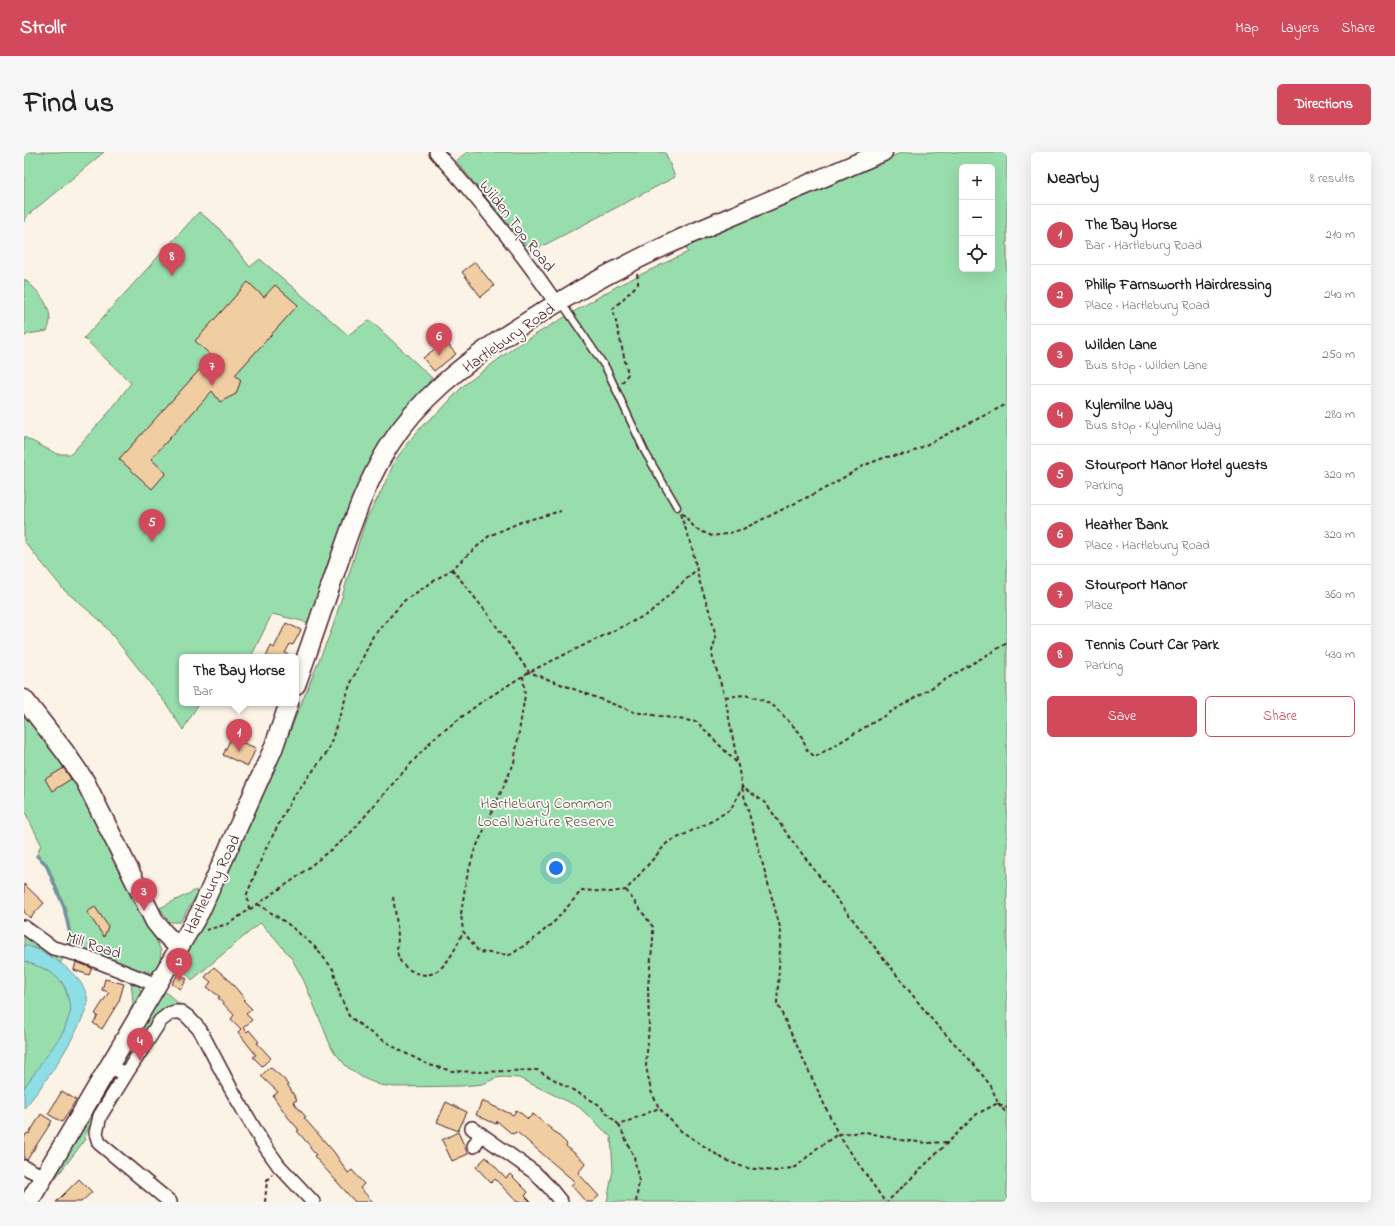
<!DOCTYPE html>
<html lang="en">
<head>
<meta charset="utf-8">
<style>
  :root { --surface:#fff; --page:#f6f6f6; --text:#222; --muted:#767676; --line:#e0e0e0; --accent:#d1495b }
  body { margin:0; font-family:"Indie Flower",sans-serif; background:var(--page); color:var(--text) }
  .controls { position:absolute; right:12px; top:12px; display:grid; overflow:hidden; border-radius:6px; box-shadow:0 4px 16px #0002 }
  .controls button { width:36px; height:36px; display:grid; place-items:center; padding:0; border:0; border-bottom:1px solid var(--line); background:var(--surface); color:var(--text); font:20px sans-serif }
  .you { position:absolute; left:532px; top:716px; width:14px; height:14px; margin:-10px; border:3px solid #fff; border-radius:50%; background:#1a73e8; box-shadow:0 0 0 6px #1a73e833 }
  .badge { display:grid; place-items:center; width:26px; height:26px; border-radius:50%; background:var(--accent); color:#fff; font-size:13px; font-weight:700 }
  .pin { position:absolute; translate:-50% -33px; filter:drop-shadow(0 1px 2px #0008) }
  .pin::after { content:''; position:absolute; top:21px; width:14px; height:12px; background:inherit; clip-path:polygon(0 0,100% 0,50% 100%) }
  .popup { position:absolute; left:155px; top:502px; width:120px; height:52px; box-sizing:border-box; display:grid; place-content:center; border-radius:6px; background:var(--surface); filter:drop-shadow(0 1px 3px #0005); font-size:13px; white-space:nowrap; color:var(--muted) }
  .popup b { font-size:15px; color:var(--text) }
  .popup::after { content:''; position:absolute; left:50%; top:100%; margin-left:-8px; border:8px solid transparent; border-top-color:var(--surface) }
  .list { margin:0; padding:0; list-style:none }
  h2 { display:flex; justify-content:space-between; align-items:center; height:52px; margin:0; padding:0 16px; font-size:17px }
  h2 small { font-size:13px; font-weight:400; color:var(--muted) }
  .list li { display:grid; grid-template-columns:26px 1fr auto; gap:12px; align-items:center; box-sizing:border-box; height:60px; padding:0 16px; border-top:1px solid var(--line) }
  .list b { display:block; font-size:15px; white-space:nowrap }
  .list p { margin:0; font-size:13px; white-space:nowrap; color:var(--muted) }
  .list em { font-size:13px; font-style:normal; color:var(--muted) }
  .actions { display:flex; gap:8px; padding:12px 16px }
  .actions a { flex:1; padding:9px 0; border:1px solid var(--accent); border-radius:6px; text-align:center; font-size:14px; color:var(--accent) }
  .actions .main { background:var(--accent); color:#fff }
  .icon { flex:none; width:22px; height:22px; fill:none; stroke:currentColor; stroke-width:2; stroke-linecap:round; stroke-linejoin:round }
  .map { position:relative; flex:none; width:983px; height:1050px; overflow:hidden; border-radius:6px }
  header { display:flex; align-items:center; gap:24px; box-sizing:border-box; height:56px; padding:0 20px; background:var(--accent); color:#fff }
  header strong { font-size:19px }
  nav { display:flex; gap:22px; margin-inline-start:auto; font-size:14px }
  .intro { display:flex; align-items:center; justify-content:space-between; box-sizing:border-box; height:96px; padding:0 24px }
  h1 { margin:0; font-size:28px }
  .button { padding:10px 18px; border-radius:6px; background:var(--accent); color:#fff; font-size:14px; font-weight:700 }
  main { display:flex; gap:24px; padding:0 24px }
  aside { flex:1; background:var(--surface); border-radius:6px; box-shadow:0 4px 16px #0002 }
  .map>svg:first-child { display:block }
</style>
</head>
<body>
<header>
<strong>Strollr</strong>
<nav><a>Map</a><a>Layers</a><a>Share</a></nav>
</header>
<div class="intro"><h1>Find us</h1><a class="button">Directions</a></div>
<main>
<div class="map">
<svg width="983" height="1050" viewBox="0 0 983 1050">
  <rect width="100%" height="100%" fill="#fbf3e6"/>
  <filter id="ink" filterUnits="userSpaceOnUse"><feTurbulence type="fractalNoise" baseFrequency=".025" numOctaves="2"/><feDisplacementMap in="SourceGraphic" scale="8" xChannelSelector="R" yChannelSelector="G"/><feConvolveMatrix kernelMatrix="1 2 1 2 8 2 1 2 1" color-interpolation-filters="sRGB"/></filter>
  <g filter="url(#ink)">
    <path fill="#98deac" stroke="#717e6c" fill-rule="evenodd" d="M 0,0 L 80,0 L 4,63 L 0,70 Z
      M 443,0 L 641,0 L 651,25 L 507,100 L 432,9 Z
      M 879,0 L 983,0 L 983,1050 L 583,1050 L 589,1018 L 587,985 L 555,955 L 495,926 L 480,925 L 472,926 L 459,932 L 437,934 L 371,935 L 356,933 L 339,926 L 322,914 L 308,897 L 280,829 L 268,807 L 251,786 L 236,771 L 168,828 L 153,811 L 256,603 L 308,477 L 342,367 L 356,342 L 371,309 L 385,289 L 400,272 L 416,259 L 439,234 L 492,194 L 595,133 L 664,100 L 662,95 ZM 938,15 L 968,15 L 968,117 L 938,117 Z
      M 175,60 L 193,74 L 226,115 L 236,107 L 324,183 L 346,168 L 408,226 L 351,300 L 287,473 L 278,469 L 248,462 L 227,505 L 158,505 L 158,551 L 175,551 L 159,578 L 143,553 L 78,470 L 40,438 L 0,389 L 0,285 L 33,302 L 47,302 L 86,259 L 107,231 L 60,186 Z
      M 0,127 C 15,139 33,159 23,179 L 4,182 L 0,185 Z
      M 0,547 L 41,600 L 118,756 L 137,799 L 136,812 L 128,821 L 118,818 L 96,818 L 42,800 L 36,812 L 13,797 L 0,794 L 0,775 L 41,800 L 45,793 L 46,782 L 40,755 L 22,712 L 13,704 L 17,692 L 0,658 Z
      M 172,738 L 174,741 L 156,770 L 145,770 L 136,756 Z
      M 0,809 C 18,814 39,823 43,843 C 44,848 47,853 47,858 C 47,877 12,919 0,936 Z
      M 107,828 L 115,835 L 119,843 L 102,869 L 109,851 Z
      M 139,838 L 159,855 L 141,859 L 125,874 L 70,966 L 63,979 L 60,989 L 27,1032 Z"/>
    <path fill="#8ddfe5" stroke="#72929b" d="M 2,793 C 23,800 58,821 63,845 C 68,864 15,941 0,956 L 0,936 L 40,879 L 47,858 L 42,838 L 38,830 L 24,818 L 0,809 L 0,794 Z"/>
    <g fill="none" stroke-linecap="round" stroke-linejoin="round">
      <path stroke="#72929b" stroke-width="3.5" d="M 13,704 L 22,712 L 40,755 L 46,782 L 45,793"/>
    </g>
    <path fill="#f1cea2" stroke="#4a1f2b" d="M 451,110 L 470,134 L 457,145 L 438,120 Z
      M 224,130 L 240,145 L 251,133 L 274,153 L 211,223 L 217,228 L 212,242 L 196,250 L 188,239 L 127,307 L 142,321 L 128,337 L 95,307 L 188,204 L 171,189 Z
      M 421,189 L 432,202 L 410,219 L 399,206 Z
      M 262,471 L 277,478 L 269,493 L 266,492 L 261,501 L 269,505 L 242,505 L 247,494 L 250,496 Z
      M 207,586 L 232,596 L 224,614 L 199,603 Z
      M 40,616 L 47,627 L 28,639 L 21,627 Z
      M 0,732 L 20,751 L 6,766 L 0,760 Z
      M 71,755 L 84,774 L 80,785 L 63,760 Z
      M 52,810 L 68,816 L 65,823 L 50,818 Z
      M 190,815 L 204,827 L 221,847 L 219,848 L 228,857 L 222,862 L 228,868 L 219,876 L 223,880 L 225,878 L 235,890 L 233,891 L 247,906 L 238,914 L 229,905 L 232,903 L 214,880 L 217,877 L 207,867 L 210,863 L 194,846 L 196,845 L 183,835 L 187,830 L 181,825 Z
      M 154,822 L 163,827 L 157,837 L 148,832 Z
      M 81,827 L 100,832 L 95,849 L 78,877 L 69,871 L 74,864 L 71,862 L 85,840 L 78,838 Z
      M 246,915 L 260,927 L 273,948 L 269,950 L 282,965 L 280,966 L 310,1000 L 324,1021 L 328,1018 L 340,1032 L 336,1036 L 349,1050 L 331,1050 L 290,1004 L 292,1003 L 286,996 L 287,995 L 273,979 L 275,978 L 263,964 L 249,944 L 254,940 L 237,924 Z
      M 38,939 L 52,948 L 38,970 L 24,962 Z
      M 458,949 L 489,963 L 493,958 L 504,967 L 509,962 L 532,981 L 543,992 L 542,994 L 562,1011 L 554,1021 L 575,1044 L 568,1050 L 562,1050 L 547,1033 L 551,1030 L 493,980 L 488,982 L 473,969 L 472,972 L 452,963 Z
      M 422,950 L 443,960 L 434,979 L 413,970 Z
      M 17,962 L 28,969 L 3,1008 L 0,1007 L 0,986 L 3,981 L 5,982 Z
      M 434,980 L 444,1002 L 428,1009 L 418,988 Z
      M 462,1005 L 482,1026 L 486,1022 L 504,1040 L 501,1044 L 507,1050 L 493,1050 L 471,1027 L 467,1031 L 452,1015 Z
      M 55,1027 L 68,1040 L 57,1050 L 32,1050 Z"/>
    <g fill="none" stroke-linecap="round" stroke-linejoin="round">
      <g stroke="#4a1f2b" stroke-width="9">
        <path id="lane" d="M 537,150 L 582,216 L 621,300 L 653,355"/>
      </g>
      <g stroke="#4a1f2b" stroke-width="16">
        <path id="street" d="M 412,0 C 455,48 496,98 532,151
          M 0,775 L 29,796 L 60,804 L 133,833
          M 95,919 L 102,922 L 76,964 L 72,981 L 75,991 L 146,1050
          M 102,922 L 136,869 L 145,862 L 151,860 L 157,860 L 164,865 L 176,878 L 206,935 L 238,990 L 255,1014 L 289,1050
          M 448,976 L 510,1020 L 525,1035 L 537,1050
          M 450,994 L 457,982
          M 0,1015 L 20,1025"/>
      </g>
      <g stroke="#4a1f2b" stroke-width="21">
        <path id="secondary" d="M 272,533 C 286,495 299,456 312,418 C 327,375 341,332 365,294 C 394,247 439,213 484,182 C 538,146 595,115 654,88 C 677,77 700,68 723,58 C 769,39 814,19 859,0
          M 0,547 L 41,600 L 61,629 L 131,770 L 140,781 L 155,796
          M 5,1050 L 176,760 L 249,597 L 265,551"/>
      </g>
      <path stroke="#4a1f2b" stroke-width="2" stroke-dasharray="4 3" stroke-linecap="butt" d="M 598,231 L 604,222 L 589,157 L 614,132 L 614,126 L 613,122
        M 658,361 L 672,377 L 688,384 L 702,382 L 719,377 L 800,337 L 841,313 L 862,305 L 884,302 L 983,252
        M 656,362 L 667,391 L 675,428 L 687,464 L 692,485 L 688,499 L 689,507 L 701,545 L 718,635 L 742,651 L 763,682 L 815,750 L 909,869 L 948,910 L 967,934 L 974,951 L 953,962 L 863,1050
        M 428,417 L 463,461 L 505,520 L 610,560 L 673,570 L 713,611
        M 499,524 L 501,543 L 490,611 L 450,700 L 442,729 L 437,762 L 439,779 L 455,800 L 486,803 L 509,788 L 532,768 L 558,738 L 586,740 L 602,738 L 643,691 L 688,669 L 707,657 L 718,635
        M 701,545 L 721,543 L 738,548 L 751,555 L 776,581 L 783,598 L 791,605 L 983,491
        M 718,636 L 757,779 L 753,851 L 814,982 L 861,1050
        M 602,738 L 629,775 L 629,788 L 624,834 L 625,873 L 622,914 L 627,939 L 635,956 L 657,979 L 701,1008 L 722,1016 L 752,1019 L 772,1015 L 792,997 L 814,982 L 842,980 L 876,988 L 903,991 L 923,990
        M 369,745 C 371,758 373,771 374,784 C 374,790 372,797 374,803 C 376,812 382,816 390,820 C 416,833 432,797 439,779
        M 234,752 L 264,772 L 290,794 L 309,817 L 317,846 L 325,864 L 344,879 L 377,899 L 405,913 L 428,919 L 455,920 L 513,918 L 574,952 L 595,973 L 635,956
        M 225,757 L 223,742 L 240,700 L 269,645 L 304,599 L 326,533 L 349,484 L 381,448 L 428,417 L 465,384 L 497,370 L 537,359
        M 182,778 L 204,772 L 269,728 L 324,684 L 365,636 L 409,587 L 456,551 L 505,520 L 626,461 L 672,418
        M 974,951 L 983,962
        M 975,952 L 983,956
        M 595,973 L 610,1005 L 615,1029 L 612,1050
        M 241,1050 L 243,1028 L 248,1022"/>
      <use href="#lane" stroke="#fdfcf7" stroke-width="6"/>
      <use href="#street" stroke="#fdfcf7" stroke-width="13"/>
      <use href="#secondary" stroke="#fdfcf7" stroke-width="18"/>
    </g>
  </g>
  <g text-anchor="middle" stroke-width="3.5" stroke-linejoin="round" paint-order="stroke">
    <g font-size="16" fill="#4a1f2b" stroke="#fdfcf7">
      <text transform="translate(494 73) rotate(52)" y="6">Wilden Top Road</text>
      <text transform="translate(484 185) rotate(-35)" y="6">Hartlebury Road</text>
      <text transform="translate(187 732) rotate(-64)" y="6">Hartlebury Road</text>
      <text transform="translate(70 792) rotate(18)" y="6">Mill Road</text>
    </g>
    <g font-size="16" fill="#615852" stroke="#fdfcf7">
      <text x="522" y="656">Hartlebury Common<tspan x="522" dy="18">Local Nature Reserve</tspan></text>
    </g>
  </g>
</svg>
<div class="controls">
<button>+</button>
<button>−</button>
<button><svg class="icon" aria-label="locate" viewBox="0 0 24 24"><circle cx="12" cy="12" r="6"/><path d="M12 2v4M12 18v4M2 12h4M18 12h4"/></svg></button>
</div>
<div class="you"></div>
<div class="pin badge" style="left:215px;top:600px">1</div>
<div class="popup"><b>The Bay Horse</b>Bar</div>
<div class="pin badge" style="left:155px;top:829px">2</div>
<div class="pin badge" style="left:120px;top:759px">3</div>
<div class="pin badge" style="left:116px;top:909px">4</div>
<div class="pin badge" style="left:128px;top:390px">5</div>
<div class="pin badge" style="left:415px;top:204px">6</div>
<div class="pin badge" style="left:188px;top:234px">7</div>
<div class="pin badge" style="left:148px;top:124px">8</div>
</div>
<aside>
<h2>Nearby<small>8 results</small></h2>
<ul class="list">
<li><span class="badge">1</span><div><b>The Bay Horse</b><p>Bar · Hartlebury Road</p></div><em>210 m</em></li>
<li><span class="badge">2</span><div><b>Philip Farnsworth Hairdressing</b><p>Place · Hartlebury Road</p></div><em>240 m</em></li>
<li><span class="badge">3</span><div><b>Wilden Lane</b><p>Bus stop · Wilden Lane</p></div><em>250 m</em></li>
<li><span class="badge">4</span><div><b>Kylemilne Way</b><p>Bus stop · Kylemilne Way</p></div><em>280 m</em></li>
<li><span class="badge">5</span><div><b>Stourport Manor Hotel guests</b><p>Parking</p></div><em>320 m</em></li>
<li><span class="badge">6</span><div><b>Heather Bank</b><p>Place · Hartlebury Road</p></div><em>320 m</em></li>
<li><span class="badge">7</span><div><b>Stourport Manor</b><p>Place</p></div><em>360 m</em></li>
<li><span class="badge">8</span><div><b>Tennis Court Car Park</b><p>Parking</p></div><em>430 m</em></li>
</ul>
<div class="actions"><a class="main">Save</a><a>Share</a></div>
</aside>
</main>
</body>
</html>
